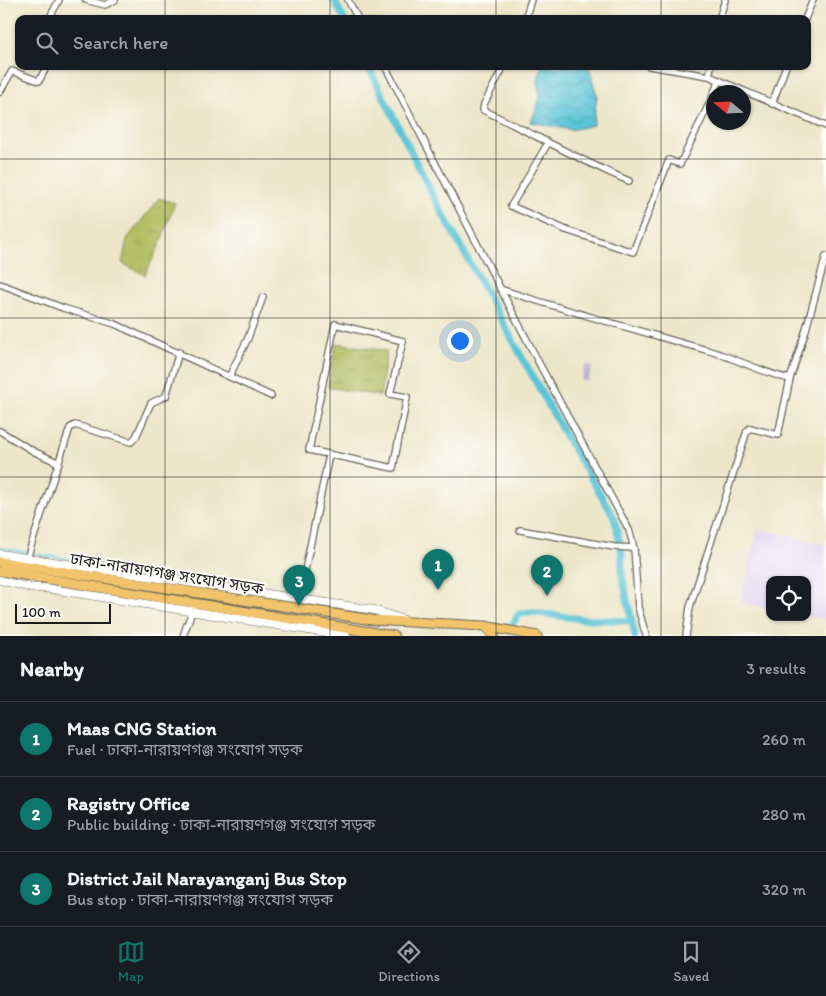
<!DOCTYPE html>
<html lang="en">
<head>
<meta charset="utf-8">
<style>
  :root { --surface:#171b24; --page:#242831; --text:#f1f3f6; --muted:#9ea1a6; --line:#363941; --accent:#0f766e }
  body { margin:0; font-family:Itim,"Noto Sans Bengali",sans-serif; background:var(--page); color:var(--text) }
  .controls { position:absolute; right:15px; bottom:15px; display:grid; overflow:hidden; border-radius:10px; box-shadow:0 1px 4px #0004 }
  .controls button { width:45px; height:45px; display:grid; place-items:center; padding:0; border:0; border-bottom:1px solid var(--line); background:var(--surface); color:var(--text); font:25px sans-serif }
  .compass { position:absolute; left:706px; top:85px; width:45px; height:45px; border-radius:50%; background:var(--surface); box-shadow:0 1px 4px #0004; rotate:289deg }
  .scale { position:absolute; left:15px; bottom:12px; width:96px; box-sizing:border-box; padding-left:5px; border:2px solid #1c1c1c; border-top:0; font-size:14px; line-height:18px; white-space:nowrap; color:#1c1c1c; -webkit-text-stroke:4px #fdfcf7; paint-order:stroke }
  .you { position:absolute; left:459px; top:340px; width:18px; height:18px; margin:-12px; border:4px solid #fff; border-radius:50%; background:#1a73e8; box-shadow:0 0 0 8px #1a73e833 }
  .badge { display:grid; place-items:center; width:32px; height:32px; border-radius:50%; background:var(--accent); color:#fff; font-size:16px; font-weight:700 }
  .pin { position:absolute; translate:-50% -41px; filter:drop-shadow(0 1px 2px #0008) }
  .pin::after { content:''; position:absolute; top:26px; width:18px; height:15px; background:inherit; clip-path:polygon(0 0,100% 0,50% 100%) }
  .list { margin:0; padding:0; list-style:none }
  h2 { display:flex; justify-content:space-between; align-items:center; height:65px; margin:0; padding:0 20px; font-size:21px }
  h2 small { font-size:16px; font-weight:400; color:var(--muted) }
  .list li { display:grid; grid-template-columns:32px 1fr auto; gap:15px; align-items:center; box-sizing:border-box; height:75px; padding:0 20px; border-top:1px solid var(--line) }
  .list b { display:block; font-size:19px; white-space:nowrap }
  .list p { margin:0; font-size:16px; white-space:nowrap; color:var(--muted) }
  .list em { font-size:16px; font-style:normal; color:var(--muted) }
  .icon { flex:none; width:28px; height:28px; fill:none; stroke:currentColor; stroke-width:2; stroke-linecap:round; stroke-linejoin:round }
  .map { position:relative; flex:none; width:826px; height:636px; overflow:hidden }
  .search { position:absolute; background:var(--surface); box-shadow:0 1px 4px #0004; left:15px; right:15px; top:15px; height:55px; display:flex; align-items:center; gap:12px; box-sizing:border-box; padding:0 18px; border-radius:10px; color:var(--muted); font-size:19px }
  .sheet { height:290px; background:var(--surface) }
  nav { display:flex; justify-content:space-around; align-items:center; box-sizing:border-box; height:70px; border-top:1px solid var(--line); background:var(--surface); font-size:14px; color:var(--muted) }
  nav a { display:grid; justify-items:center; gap:2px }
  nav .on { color:var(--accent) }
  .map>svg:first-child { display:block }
</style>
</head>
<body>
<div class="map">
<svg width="826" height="636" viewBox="0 0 826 636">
  <defs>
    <pattern id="industrial-furrows" width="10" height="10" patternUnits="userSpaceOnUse" patternTransform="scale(1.25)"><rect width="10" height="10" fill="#c4c0db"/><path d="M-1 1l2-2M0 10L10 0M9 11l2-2" fill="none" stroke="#a8a4bb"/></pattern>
    <pattern id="grass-tufts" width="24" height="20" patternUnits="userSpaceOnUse" patternTransform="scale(1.25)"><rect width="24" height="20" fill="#b0bd60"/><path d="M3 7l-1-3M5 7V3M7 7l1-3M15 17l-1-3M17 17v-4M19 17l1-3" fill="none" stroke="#97a253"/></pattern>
    <pattern id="water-waves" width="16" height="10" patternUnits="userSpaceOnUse" patternTransform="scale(1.25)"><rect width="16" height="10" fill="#5bc4d7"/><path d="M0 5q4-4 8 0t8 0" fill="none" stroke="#4fa8b8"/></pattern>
  </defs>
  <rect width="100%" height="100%" fill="#fdfcf7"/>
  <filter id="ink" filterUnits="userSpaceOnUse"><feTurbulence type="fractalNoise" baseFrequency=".02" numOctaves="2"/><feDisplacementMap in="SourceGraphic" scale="10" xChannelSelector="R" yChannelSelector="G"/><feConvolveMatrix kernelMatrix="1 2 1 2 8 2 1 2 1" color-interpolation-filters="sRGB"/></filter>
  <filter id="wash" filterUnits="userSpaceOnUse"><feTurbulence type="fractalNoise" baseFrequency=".0096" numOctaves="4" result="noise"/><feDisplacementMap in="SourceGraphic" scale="20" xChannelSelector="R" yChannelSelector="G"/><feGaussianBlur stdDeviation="1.12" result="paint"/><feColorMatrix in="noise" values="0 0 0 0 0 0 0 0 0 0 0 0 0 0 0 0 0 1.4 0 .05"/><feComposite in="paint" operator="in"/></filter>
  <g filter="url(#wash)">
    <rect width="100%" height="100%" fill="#ece6c9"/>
    <path fill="#e0d4f4" d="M 758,529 L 826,545 L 826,620 L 807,616 L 807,580 L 770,580 L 770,608 L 740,603 Z"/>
    <path fill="url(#industrial-furrows)" d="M 585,365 L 592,366 L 588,382 L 581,380 Z"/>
    <path fill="url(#grass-tufts)" stroke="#666c3e" d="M 159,198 L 175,203 L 161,242 L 145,275 L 122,263 L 127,239 Z
      M 336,343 L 387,351 L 380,396 L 328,387 Z"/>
    <path fill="url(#water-waves)" stroke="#3c707a" d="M 542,66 L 589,67 L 597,96 L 593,125 L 571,130 L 531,122 L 540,98 L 538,80 Z"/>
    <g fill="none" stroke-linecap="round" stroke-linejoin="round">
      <path stroke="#5bc4d7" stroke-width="2" d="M 0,548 L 202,581"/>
      <path stroke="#5bc4d7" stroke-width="7" d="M 334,0 L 344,19
        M 368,66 L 440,209 L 565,435 L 614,517 L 622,553 L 622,574 L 635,636
        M 512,625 L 519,614 L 530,612 L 582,619 L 632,621"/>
    </g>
  </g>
  <g filter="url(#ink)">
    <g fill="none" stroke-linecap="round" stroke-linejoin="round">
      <g stroke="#656359" stroke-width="8">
        <path id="minor" d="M 86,0 L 105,5 L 115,0
          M 348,0 L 358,19
          M 49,19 L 59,0
          M 525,19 L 531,0
          M 719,19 L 725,0
          M 805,19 L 813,0
          M 385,66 L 541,367 L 629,530 L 634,548 L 638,607 L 646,636
          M 504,66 L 484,104 L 483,110 C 532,133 579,160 629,181
          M 649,66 L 709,76
          M 711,66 L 709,76 L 826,126
          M 0,92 L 12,71 L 39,81 L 47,66
          M 714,92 L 720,80
          M 772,104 L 786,66
          M 548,143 L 511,206 L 566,230 L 633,252 L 669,160 L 680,164 L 714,94
          M 0,284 L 63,308 L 115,324 L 271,396
          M 500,289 C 570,312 640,331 710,351 C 738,359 762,373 790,379
          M 335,324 L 403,341 L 390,394 L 407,397 L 393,468 L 309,450 Z
          M 230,375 L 248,338 L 263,297
          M 0,431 L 33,451 L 59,463
          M 520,530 L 614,547 L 634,548
          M 27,558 L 70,428 L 75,425 L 131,442 L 136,437 L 151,403 L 166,396 L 179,352
          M 299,599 L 329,455
          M 183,636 L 195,603
          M 686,636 L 690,607 L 747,431 L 750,428 L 778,435 L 790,379 L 805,333 L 826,256"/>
      </g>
      <g stroke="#656359" stroke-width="9">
        <path id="tertiary" d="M 0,554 L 374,610 L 404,620
          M 0,580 L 31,588 L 45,588 L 346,636"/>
      </g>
      <g stroke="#656359" stroke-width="11">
        <path id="primary" d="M 0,562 L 372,620 L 485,626 L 537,636
          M 0,571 L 394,636
          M 485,626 L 494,636"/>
      </g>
      <use href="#minor" stroke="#fff" stroke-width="5.5"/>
      <use href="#tertiary" stroke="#fff" stroke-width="8"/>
      <use href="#primary" stroke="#f1c36a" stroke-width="9"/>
    </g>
  </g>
  <path fill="none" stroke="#1c1c1c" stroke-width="1" stroke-opacity="0.55" d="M 165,0 L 165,19M 330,0 L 330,19M 496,0 L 496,19M 661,0 L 661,19M 165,66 L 165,636M 330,66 L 330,636M 496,66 L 496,636M 661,66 L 661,636M 0,159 L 826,159M 0,318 L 826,318M 0,477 L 826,477"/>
  <g text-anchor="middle" stroke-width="4" stroke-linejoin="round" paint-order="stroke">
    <g font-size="16" fill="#1c1c1c" stroke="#fdfcf7">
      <text transform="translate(167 573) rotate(9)" y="6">ঢাকা-নারায়ণগঞ্জ সংযোগ সড়ক</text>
    </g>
  </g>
</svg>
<div class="controls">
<button><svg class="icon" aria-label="locate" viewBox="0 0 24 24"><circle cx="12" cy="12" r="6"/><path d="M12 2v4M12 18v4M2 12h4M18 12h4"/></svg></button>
</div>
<svg class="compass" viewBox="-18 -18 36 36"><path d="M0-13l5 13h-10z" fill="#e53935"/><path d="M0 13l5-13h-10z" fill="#9ea1a6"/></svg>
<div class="scale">100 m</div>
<div class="you"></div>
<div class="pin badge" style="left:438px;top:590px">1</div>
<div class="pin badge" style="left:547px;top:596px">2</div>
<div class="pin badge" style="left:299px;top:606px">3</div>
<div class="search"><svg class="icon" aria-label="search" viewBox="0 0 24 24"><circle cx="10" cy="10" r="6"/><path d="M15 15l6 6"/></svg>Search here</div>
</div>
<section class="sheet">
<h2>Nearby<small>3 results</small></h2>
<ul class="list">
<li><span class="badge">1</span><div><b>Maas CNG Station</b><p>Fuel · ঢাকা-নারায়ণগঞ্জ সংযোগ সড়ক</p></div><em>260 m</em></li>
<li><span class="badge">2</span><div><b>Ragistry Office</b><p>Public building · ঢাকা-নারায়ণগঞ্জ সংযোগ সড়ক</p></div><em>280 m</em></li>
<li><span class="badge">3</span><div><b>District Jail Narayanganj Bus Stop</b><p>Bus stop · ঢাকা-নারায়ণগঞ্জ সংযোগ সড়ক</p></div><em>320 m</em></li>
</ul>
</section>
<nav>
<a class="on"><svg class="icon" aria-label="map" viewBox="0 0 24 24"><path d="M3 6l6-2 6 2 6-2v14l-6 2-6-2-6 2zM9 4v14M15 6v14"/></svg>Map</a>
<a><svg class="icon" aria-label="directions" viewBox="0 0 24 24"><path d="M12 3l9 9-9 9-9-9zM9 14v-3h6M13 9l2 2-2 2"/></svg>Directions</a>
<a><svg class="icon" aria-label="saved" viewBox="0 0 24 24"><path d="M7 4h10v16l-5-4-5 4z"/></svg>Saved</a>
</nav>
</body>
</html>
